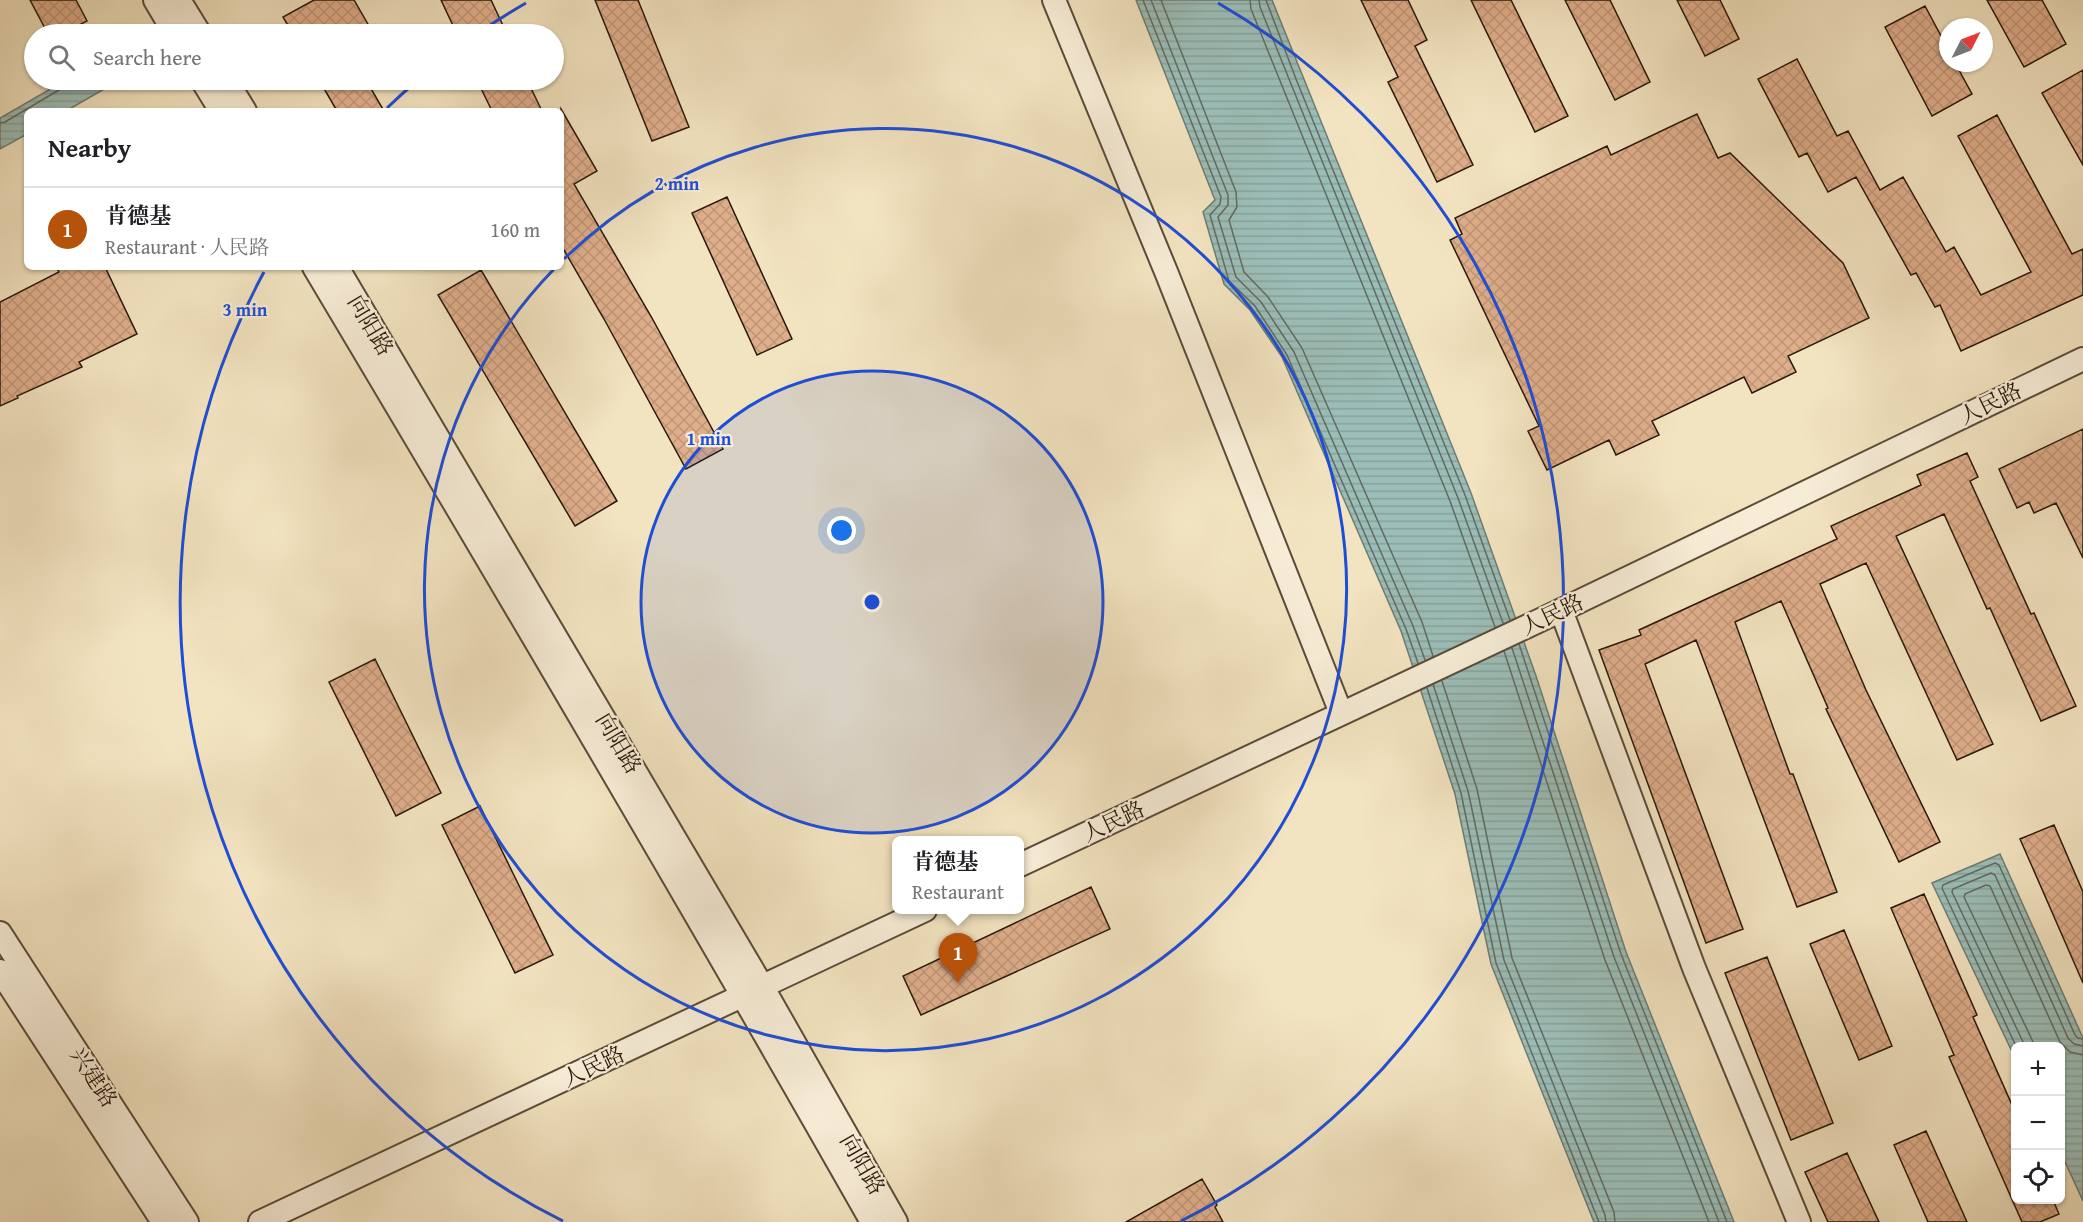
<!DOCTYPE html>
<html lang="en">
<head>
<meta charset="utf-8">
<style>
  :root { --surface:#fff; --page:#f2f2f2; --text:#202124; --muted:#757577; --line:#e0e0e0; --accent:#b45309 }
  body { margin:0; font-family:"Gentium Book Plus","Noto Serif SC",serif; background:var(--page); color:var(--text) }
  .controls { position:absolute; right:18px; bottom:18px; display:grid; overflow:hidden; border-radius:9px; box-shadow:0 2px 4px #0004 }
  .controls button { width:54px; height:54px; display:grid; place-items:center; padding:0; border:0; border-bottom:2px solid var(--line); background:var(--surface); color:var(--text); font:30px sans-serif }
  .compass { position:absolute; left:1939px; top:18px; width:54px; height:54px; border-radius:50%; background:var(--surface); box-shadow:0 2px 4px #0004; rotate:48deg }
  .you { position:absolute; left:842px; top:531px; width:21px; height:21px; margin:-15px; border:4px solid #fff; border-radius:50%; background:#1a73e8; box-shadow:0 0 0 9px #1a73e833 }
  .badge { display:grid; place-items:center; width:39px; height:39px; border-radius:50%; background:var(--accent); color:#fff; font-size:20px; font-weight:700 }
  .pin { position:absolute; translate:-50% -50px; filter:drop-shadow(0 2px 3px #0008) }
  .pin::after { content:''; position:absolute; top:32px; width:21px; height:18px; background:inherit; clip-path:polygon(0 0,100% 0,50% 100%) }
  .popup { position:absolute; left:892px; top:836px; width:132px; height:78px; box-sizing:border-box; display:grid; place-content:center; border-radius:9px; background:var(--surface); filter:drop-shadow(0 2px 4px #0005); font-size:20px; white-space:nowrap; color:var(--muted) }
  .popup b { font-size:22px; color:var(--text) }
  .popup::after { content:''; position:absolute; left:50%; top:100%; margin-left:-12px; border:12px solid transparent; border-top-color:var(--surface) }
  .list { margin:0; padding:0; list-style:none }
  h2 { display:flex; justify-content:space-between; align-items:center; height:78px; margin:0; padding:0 24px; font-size:26px }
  h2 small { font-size:20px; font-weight:400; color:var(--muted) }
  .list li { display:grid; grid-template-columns:39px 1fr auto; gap:18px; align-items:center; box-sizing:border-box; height:84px; padding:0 24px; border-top:2px solid var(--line) }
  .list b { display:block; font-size:22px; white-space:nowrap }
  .list p { margin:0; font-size:20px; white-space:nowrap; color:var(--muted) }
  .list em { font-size:20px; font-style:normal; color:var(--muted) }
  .icon { flex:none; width:33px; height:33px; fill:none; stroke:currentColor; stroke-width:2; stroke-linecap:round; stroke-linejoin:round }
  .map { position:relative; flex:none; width:2083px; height:1222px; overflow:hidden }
  .search { position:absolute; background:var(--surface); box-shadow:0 2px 4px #0004; left:24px; top:24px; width:540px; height:66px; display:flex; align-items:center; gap:15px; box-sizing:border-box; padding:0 21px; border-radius:33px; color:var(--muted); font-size:22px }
  .panel { position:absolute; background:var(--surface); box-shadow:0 2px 4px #0004; left:24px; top:108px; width:540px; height:162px; border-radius:9px }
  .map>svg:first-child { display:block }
</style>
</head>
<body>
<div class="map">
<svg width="2083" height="1222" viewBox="0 0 2083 1222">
  <defs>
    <pattern id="water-rules" width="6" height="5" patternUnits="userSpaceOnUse" patternTransform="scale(1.5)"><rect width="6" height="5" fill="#9cbeb8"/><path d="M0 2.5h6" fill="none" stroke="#86a39d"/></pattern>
    <pattern id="building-cross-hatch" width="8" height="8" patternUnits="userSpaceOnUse" patternTransform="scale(1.5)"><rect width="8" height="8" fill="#dfae8b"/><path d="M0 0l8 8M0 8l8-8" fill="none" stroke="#bf9577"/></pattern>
  </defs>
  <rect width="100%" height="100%" fill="#f3e4c1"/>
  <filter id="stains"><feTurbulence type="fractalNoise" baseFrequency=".00333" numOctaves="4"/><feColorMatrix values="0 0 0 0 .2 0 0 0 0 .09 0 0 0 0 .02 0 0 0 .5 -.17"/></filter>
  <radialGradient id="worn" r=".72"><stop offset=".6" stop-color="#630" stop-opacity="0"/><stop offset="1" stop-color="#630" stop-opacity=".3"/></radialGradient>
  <path fill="url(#water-rules)" stroke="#6e7c72" stroke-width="1.5" d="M 1136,0 L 1272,0 L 1471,493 L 1536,676 L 1626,952 L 1734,1222 L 1594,1222 L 1491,964 L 1455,794 L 1401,631 L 1282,357 L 1250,310 L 1224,284 L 1203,212 L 1215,200 Z
    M 66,80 L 120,80 L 66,111 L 27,111 L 27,134 L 0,149 L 0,118 Z
    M 2000,854 L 2083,1038 L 2083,1201 L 2061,1153 L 2060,1046 L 2016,1046 L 2015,1058 L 1932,883 Z"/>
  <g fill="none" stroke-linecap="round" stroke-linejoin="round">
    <path stroke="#626b61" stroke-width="1.5" d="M 1143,0 L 1221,197 L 1220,204 L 1210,215 L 1229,281 L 1255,306 L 1287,355 L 1406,629 L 1418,663
      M 1151,0 L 1228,195 L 1228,205 L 1218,217 L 1236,277 L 1261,302 L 1294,352 L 1413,626 L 1425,660
      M 1161,0 L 1236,192 L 1237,207 L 1229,220 L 1244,272 L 1268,297 L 1302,348 L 1422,622 L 1433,656
      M 1250,0 L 1251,9 L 1450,501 L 1495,627
      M 1259,0 L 1260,7 L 1458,498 L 1503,623
      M 1266,0 L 1296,79 L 1465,495 L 1510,620
      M 0,123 L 5,122 L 64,87 L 68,80
      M 1519,644 L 1621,954 L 1727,1222
      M 1512,648 L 1614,957 L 1719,1222
      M 1504,651 L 1605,960 L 1709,1222
      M 1442,681 L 1477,789 L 1512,958 L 1614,1212 L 1615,1222
      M 1433,684 L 1468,791 L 1504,960 L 1605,1215 L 1606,1222
      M 1427,688 L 1461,793 L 1496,963 L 1599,1222
      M 2016,1046 L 1942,888 L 1943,885 L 1995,863 L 1999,865 L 2075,1035 L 2078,1038 L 2083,1039
      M 2025,1046 L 1952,892 L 1953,889 L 1991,873 L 1995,875 L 2068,1038 L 2074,1044 L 2083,1046
      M 2035,1046 L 1964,897 L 1965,894 L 1986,885 L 1990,886 L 2060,1042 L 2070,1052 L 2083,1055"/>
  </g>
  <path fill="url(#building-cross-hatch)" stroke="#28180a" stroke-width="1.5" d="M 30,0 L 76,0 L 87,21 L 62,34 L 48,34 Z
    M 314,0 L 354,0 L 369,26 L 355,34 L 293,34 L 283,17 Z
    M 441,0 L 491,0 L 507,34 L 457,34 Z
    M 595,0 L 638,0 L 689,127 L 652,141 Z
    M 1361,0 L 1408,0 L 1427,40 L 1415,46 L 1473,165 L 1437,182 L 1388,82 L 1398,77 Z
    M 1471,0 L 1511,0 L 1568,116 L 1535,132 Z
    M 1565,0 L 1610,0 L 1650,82 L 1615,100 Z
    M 1677,0 L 1720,0 L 1739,39 L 1705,56 Z
    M 1987,0 L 2042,0 L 2066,44 L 2024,67 Z
    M 1925,6 L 1948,49 L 1948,63 L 1955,63 L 1972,94 L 1932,116 L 1885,27 Z
    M 1797,59 L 1837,136 L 1848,131 L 1880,190 L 1903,177 L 1946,252 L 1954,247 L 1981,295 L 2031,272 L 1958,136 L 1997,115 L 2072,254 L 2083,249 L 2083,295 L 1961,351 L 1940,305 L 1935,307 L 1916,273 L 1911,275 L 1856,177 L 1828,192 L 1807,153 L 1799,157 L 1758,79 Z
    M 2083,70 L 2083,165 L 2042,93 Z
    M 319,80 L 366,80 L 384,111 L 337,111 Z
    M 477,80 L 527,80 L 542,111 L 492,111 Z
    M 561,109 L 597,171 L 574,184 L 652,318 L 723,449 L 686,469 L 604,319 L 561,245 Z
    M 1697,114 L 1718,158 L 1730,153 L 1843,263 L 1869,318 L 1788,356 L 1796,372 L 1752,393 L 1744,377 L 1652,421 L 1659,435 L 1616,455 L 1609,440 L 1547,470 L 1528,431 L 1539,426 L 1450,240 L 1462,234 L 1455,218 L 1607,146 L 1611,155 Z
    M 727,197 L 792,339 L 757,355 L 692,213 Z
    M 56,267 L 105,267 L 137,334 L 79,362 L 82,367 L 17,396 L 18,398 L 0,406 L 0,302 L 59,272 Z
    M 481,270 L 617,501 L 575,526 L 438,295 Z
    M 2083,429 L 2083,558 L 2056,503 L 2034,513 L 2029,502 L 2017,508 L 1999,469 Z
    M 1967,453 L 1978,477 L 1970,481 L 2031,614 L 2034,613 L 2076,706 L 2041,721 L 1990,608 L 1987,609 L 1944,514 L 1896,536 L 1993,744 L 1957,760 L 1866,563 L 1820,584 L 1866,690 L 1940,842 L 1899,862 L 1826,709 L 1828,708 L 1781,601 L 1735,622 L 1790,774 L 1793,774 L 1837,892 L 1797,907 L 1696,640 L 1645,664 L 1743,929 L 1706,943 L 1599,650 L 1641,635 L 1639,630 L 1837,539 L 1831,526 L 1921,485 L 1917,475 Z
    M 375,659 L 441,793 L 396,816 L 329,682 Z
    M 480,806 L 553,955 L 515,973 L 442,825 Z
    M 2054,825 L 2083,892 L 2083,983 L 2020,839 Z
    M 1091,887 L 1110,929 L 921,1015 L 903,976 Z
    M 1924,894 L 1977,1015 L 1973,1017 L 2016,1114 L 2016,1200 L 2053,1200 L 2059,1214 L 2040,1222 L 2022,1222 L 1949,1057 L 1954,1055 L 1891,908 Z
    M 1844,930 L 1892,1046 L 1859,1060 L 1810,944 Z
    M 1767,957 L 1833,1123 L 1791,1140 L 1725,973 Z
    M 1926,1131 L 1967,1222 L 1928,1222 L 1894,1145 Z
    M 1847,1153 L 1879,1222 L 1828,1222 L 1805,1172 Z
    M 1202,1179 L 1217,1205 L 1215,1207 L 1223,1222 L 1126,1222 Z"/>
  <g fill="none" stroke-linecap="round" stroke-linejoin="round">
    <g stroke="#5b4b38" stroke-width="26">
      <path id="minor" d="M 155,0 L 175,34
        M 179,0 L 200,34
        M 1054,0 L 1167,274 L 1341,713
        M 202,80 L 221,111
        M 226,80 L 245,111
        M 314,267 C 503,584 690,901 872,1222
        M 337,267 L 762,986 L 896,1222
        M 1561,610 L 1694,968 L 1799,1222
        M 1020,865 L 1549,616 L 2083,359
        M 0,933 L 187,1222
        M 0,971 L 163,1222
        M 260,1222 L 925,910"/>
    </g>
    <use href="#minor" stroke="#f7edd7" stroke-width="22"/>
  </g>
  <circle cx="872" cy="602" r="231" fill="#1d4ed8" fill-opacity=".12"/>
  <g fill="none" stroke="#1d4ed8" stroke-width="3">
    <circle cx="872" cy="602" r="231"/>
    <path d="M564 259A461 461 0 1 1 555 268"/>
    <path d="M563 1221A692 692 0 0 1 264 272M387 108A692 692 0 0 1 418 80M480 32A692 692 0 0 1 526 3M1218 3A692 692 0 0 1 1181 1221"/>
  </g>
  <g text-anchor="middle" stroke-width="4.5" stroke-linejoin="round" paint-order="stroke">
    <g font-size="22" fill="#28180a" stroke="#f7edd7">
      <text transform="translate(371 325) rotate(59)" y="8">向阳路</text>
      <text transform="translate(1990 403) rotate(-26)" y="8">人民路</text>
      <text transform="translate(1552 614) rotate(-25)" y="8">人民路</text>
      <text transform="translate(619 743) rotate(59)" y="8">向阳路</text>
      <text transform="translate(1113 821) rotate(-25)" y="8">人民路</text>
      <text transform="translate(593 1066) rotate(-25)" y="8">人民路</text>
      <text transform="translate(94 1077) rotate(57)" y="8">兴建路</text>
      <text transform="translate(863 1164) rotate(60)" y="8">向阳路</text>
    </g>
  </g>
  <circle cx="872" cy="602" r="9" fill="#1d4ed8" stroke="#f7edd7" stroke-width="3"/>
  <g font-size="18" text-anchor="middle" font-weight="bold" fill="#1d4ed8" stroke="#f7edd7" stroke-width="4.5" stroke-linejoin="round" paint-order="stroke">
    <text x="677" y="190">2 min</text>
    <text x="245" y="316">3 min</text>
    <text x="709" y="445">1 min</text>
  </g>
  <rect width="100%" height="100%" filter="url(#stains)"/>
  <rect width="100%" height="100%" fill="url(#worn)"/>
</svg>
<div class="controls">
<button>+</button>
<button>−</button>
<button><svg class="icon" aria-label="locate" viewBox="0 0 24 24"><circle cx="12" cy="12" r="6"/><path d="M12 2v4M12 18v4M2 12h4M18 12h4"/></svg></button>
</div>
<svg class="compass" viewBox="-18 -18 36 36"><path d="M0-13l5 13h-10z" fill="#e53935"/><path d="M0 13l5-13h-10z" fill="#757577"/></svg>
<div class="you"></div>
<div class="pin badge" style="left:958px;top:983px">1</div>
<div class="popup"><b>肯德基</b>Restaurant</div>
<div class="search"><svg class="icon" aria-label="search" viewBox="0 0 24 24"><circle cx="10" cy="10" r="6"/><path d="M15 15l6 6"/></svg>Search here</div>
<section class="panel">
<h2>Nearby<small></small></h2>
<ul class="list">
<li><span class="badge">1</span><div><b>肯德基</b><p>Restaurant · 人民路</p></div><em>160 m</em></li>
</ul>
</section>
</div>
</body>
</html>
